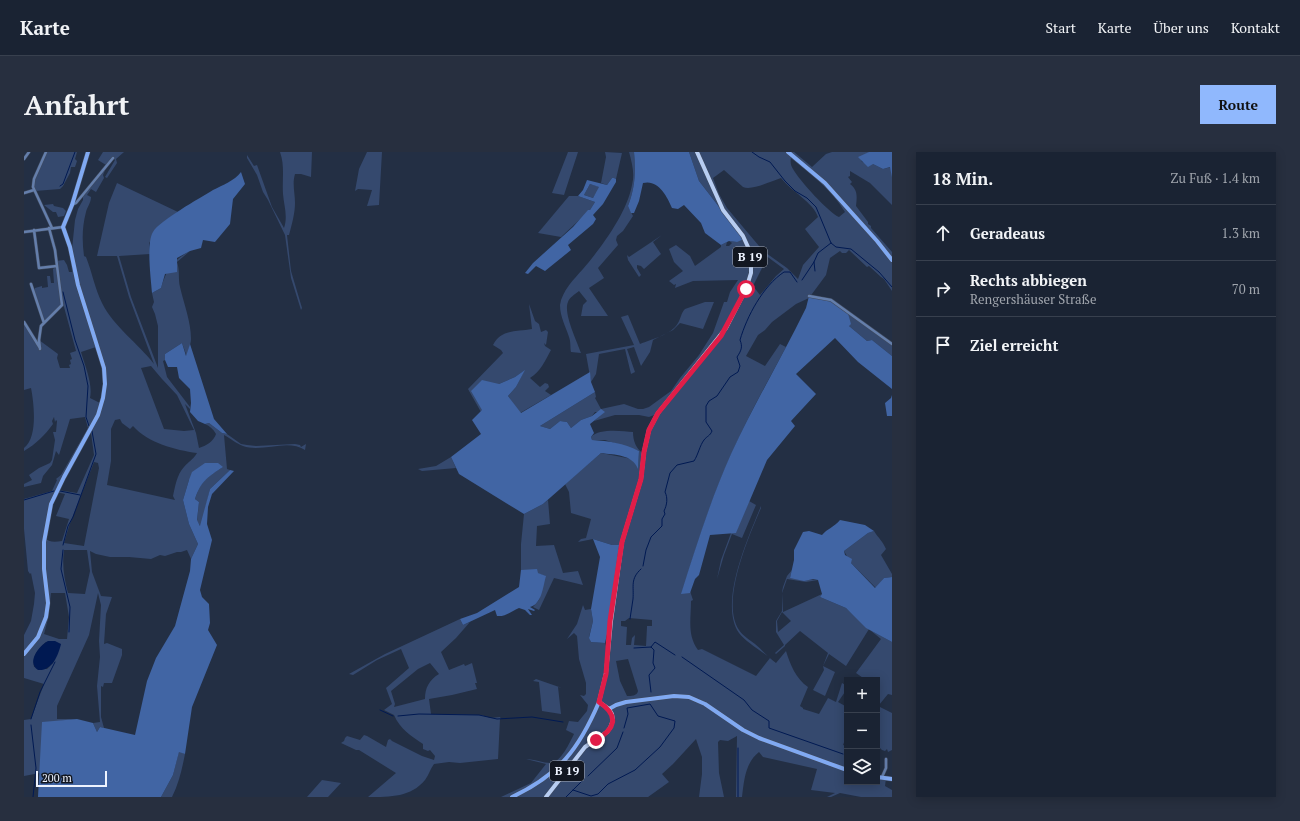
<!DOCTYPE html>
<html lang="de">
<head>
<meta charset="utf-8">
<style>
  :root { --surface:#1a2333; --page:#272f3f; --text:#f1f3f6; --muted:#9fa4ac; --line:#38404e; --accent:#90b8fd }
  body { margin:0; font-family:"PT Serif",serif; background:var(--page); color:var(--text) }
  .controls { position:absolute; right:12px; bottom:12px; display:grid; overflow:hidden; border-radius:0px; box-shadow:0 2px 10px #0003 }
  .controls button { width:36px; height:36px; display:grid; place-items:center; padding:0; border:0; border-bottom:1px solid var(--line); background:var(--surface); color:var(--text); font:20px sans-serif }
  .scale { position:absolute; left:12px; bottom:10px; width:71px; box-sizing:border-box; padding-left:4px; border:2px solid #edf3ff; border-top:0; font-size:11px; line-height:14px; white-space:nowrap; color:#edf3ff; -webkit-text-stroke:3px #121721; paint-order:stroke }
  .stop { position:absolute; width:12px; height:12px; margin:-9px; border:3px solid #e11d48; border-radius:50%; background:#fff }
  .stop.end { background:#e11d48; border-color:#fff; box-shadow:0 1px 4px #0008 }
  .list { margin:0; padding:0; list-style:none }
  h2 { display:flex; justify-content:space-between; align-items:center; height:52px; margin:0; padding:0 16px; font-size:17px }
  h2 small { font-size:13px; font-weight:400; color:var(--muted) }
  .list li { display:grid; grid-template-columns:26px 1fr auto; gap:12px; align-items:center; box-sizing:border-box; height:56px; padding:0 16px; border-top:1px solid var(--line) }
  .list b { display:block; font-size:15px; white-space:nowrap }
  .list p { margin:0; font-size:13px; white-space:nowrap; color:var(--muted) }
  .list em { font-size:13px; font-style:normal; color:var(--muted) }
  .icon { flex:none; width:22px; height:22px; fill:none; stroke:currentColor; stroke-width:2; stroke-linecap:round; stroke-linejoin:round }
  .map { position:relative; flex:none; width:868px; height:645px; overflow:hidden; border-radius:0px }
  header { display:flex; align-items:center; gap:24px; box-sizing:border-box; height:56px; padding:0 20px; background:var(--surface); border-bottom:1px solid var(--line) }
  header strong { font-size:19px }
  nav { display:flex; gap:22px; margin-inline-start:auto; font-size:14px }
  .intro { display:flex; align-items:center; justify-content:space-between; box-sizing:border-box; height:96px; padding:0 24px }
  h1 { margin:0; font-size:28px }
  .button { padding:10px 18px; border-radius:0px; background:var(--accent); color:#111; font-size:14px; font-weight:700 }
  main { display:flex; gap:24px; padding:0 24px }
  aside { flex:1; background:var(--surface); border-radius:0px; box-shadow:0 2px 10px #0003 }
  .map>svg:first-child { display:block }
</style>
</head>
<body>
<header>
<strong>Karte</strong>
<nav><a>Start</a><a>Karte</a><a>Über uns</a><a>Kontakt</a></nav>
</header>
<div class="intro"><h1>Anfahrt</h1><a class="button">Route</a></div>
<main>
<div class="map">
<svg width="868" height="645" viewBox="0 0 868 645">
  <rect width="100%" height="100%" fill="#232f44"/>
  <path fill="#35496e" fill-rule="evenodd" d="M 22,0 L 53,0 L 51,7 L 53,9 L 51,15 L 47,15 L 46,21 L 39,34 L 36,37 L 11,39 L 9,32 Z
    M 79,0 L 100,0 L 92,7 L 93,11 L 83,26 L 81,25 L 91,8 L 89,6 L 90,5 L 88,5 L 82,13 L 74,8 Z
    M 256,0 L 288,0 L 287,25 L 277,22 L 271,22 C 268,32 271,41 271,51 C 271,61 268,72 265,83 L 263,83 L 267,119 L 278,156 L 277,158 L 267,126 L 261,83 L 244,48 L 239,40 L 233,23 L 223,6 L 223,3 L 230,14 L 233,13 L 248,55 L 260,76 C 264,64 260,54 259,42 C 258,27 261,14 256,0 Z
    M 343,0 L 358,0 L 355,53 L 343,54 L 348,38 L 334,37 L 331,39 L 335,17 Z
    M 544,0 L 554,0 L 540,43 L 528,41 Z
    M 581,0 L 598,1 L 592,27 L 590,26 L 588,26 L 583,33 L 577,31 L 582,5 Z
    M 605,0 L 610,0 C 612,20 611,36 604,54 L 609,64 L 599,79 L 593,84 L 592,88 L 594,93 L 574,116 L 580,126 L 565,136 L 584,164 L 557,164 L 559,153 L 563,149 L 555,139 C 551,142 545,146 544,150 C 539,161 553,189 557,201 L 547,200 C 546,196 547,190 545,185 C 542,175 536,165 536,153 C 538,139 550,127 559,117 C 577,96 603,61 608,33 C 611,22 608,11 605,0 Z
    M 665,0 L 770,0 L 788,15 L 802,2 L 808,0 L 846,0 L 836,5 L 838,10 L 849,12 L 859,17 L 867,15 L 868,26 L 868,53 L 846,31 L 826,19 L 826,24 L 824,25 L 828,30 L 826,32 C 834,38 833,45 832,54 L 844,70 L 844,72 L 847,74 L 847,76 L 868,100 L 868,139 L 860,127 L 857,125 L 845,114 L 843,115 L 825,98 L 822,101 L 818,101 L 816,99 L 806,106 L 802,123 L 785,146 L 772,152 L 748,170 L 741,178 L 734,183 L 722,204 L 741,214 L 756,192 L 762,195 C 743,231 723,266 707,303 C 687,348 672,395 658,441 L 665,441 L 666,439 L 669,448 L 667,449 C 667,467 663,483 674,498 L 678,497 L 732,524 L 746,506 C 737,499 721,489 715,481 C 694,451 725,384 737,354 L 737,356 C 725,384 696,450 715,478 C 719,484 726,488 731,492 C 738,498 744,505 752,511 L 762,499 C 766,512 772,527 784,535 L 776,554 L 779,556 L 779,557 L 795,562 L 804,546 L 812,550 L 818,531 L 823,534 L 823,537 L 814,550 L 823,555 L 823,583 L 819,593 L 823,594 L 823,630 L 853,630 L 853,618 L 856,620 L 855,625 L 862,626 L 861,634 L 868,638 L 868,645 L 837,645 L 816,641 L 807,645 L 803,645 L 811,641 L 787,638 L 793,617 L 739,605 L 735,600 C 721,611 720,629 718,645 L 712,645 L 713,584 L 704,589 L 696,588 L 694,590 L 695,621 L 700,645 L 675,645 L 678,622 L 678,605 L 672,587 L 649,612 L 638,622 L 645,630 L 624,645 L 477,645 L 507,631 L 522,612 L 502,607 C 510,607 519,611 527,611 C 537,610 546,590 550,582 L 542,578 L 545,569 L 554,570 L 563,559 L 564,553 L 556,543 L 560,544 L 562,542 L 562,531 L 555,507 L 553,484 L 550,481 L 543,487 L 553,472 L 559,453 L 561,458 L 567,457 L 569,469 L 565,485 L 567,490 L 581,491 L 583,497 L 597,390 L 594,393 L 588,393 L 569,387 L 554,390 L 557,387 L 562,386 L 567,367 L 547,361 L 545,340 L 541,332 L 577,301 L 608,307 L 614,315 L 615,299 L 581,288 L 568,288 L 567,285 C 575,276 598,279 609,280 C 609,289 612,297 620,302 L 621,293 L 633,262 L 625,265 L 615,263 L 591,263 L 570,269 L 580,260 L 571,260 L 568,264 L 557,268 L 547,276 L 543,270 L 536,269 L 526,277 L 516,274 L 571,240 L 572,245 L 571,246 L 577,257 L 600,252 L 614,257 L 619,257 L 625,255 L 647,239 L 656,226 L 675,203 L 689,181 L 700,150 L 703,150 L 706,140 L 714,128 L 669,129 L 651,136 L 652,132 L 650,133 L 645,129 L 659,119 L 650,110 L 645,97 L 652,93 L 666,104 L 671,114 L 697,95 L 697,93 L 703,90 L 702,94 L 705,94 L 708,91 L 705,89 L 713,90 L 700,61 L 675,29 ZM 767,6 C 787,22 807,37 821,60 L 815,65 C 805,61 775,28 769,17 C 767,14 766,10 767,6 ZM 700,18 L 719,35 C 728,39 747,29 757,26 C 768,40 789,50 794,65 L 781,77 L 795,95 L 779,113 L 774,127 L 763,116 L 742,101 L 735,94 L 703,56 L 695,42 L 689,26 ZM 741,103 L 760,117 L 752,124 L 736,143 L 729,134 L 740,112 ZM 605,466 L 628,468 L 628,474 L 623,474 L 623,475 L 622,494 L 610,493 L 611,483 L 608,486 L 607,493 L 602,493 L 603,475 L 597,474 L 597,469 L 601,469 ZM 604,507 L 614,539 C 613,544 607,544 603,544 L 596,529 L 592,509 Z
    M 82,16 L 79,23 L 80,26 L 72,40 L 67,37 L 63,43 L 67,45 C 67,51 63,55 62,60 C 58,75 58,89 60,104 L 62,105 C 68,120 71,137 78,151 C 90,175 114,191 130,212 L 105,145 L 93,104 L 73,104 L 85,51 L 93,31 L 154,60 L 142,68 L 125,91 L 126,102 L 95,104 L 107,145 L 134,216 L 134,174 L 131,162 L 128,155 L 130,150 L 128,141 L 137,136 C 143,117 148,109 166,99 L 153,110 C 156,118 154,127 156,135 C 160,152 167,170 167,187 C 167,193 163,199 163,205 L 158,191 L 141,202 L 141,208 L 139,209 L 143,225 L 166,255 L 166,257 L 161,252 L 172,281 L 175,296 C 182,294 190,289 192,282 C 189,277 186,274 181,272 L 185,271 L 198,281 L 203,282 L 217,292 L 223,293 L 232,294 L 271,292 L 276,293 L 277,295 L 282,292 L 281,298 C 263,286 239,301 219,294 C 213,292 206,286 200,283 L 203,317 L 206,318 L 186,337 L 177,375 L 173,369 L 175,350 L 171,347 C 177,329 183,325 199,315 L 165,328 L 159,348 L 165,372 L 174,392 L 167,407 L 163,398 L 157,400 L 153,400 L 141,404 L 136,403 L 127,407 L 105,405 L 86,405 L 72,402 L 66,399 L 68,420 L 77,444 L 88,445 L 82,462 L 80,492 L 83,491 L 98,497 L 98,503 L 88,531 L 80,531 L 79,535 L 77,534 L 77,565 L 80,576 L 76,575 L 73,580 L 69,571 L 76,570 L 73,534 L 76,505 L 75,489 L 77,453 L 74,441 L 65,483 L 33,554 L 33,567 L 53,567 L 19,571 L 16,621 L 0,624 L 0,568 L 7,567 L 20,532 L 0,526 L 0,483 L 7,469 L 10,452 L 11,441 L 7,421 L 6,422 L 4,419 L 0,377 L 0,347 L 28,339 L 33,328 L 32,327 L 37,323 L 64,276 L 61,265 L 46,267 L 35,303 L 32,299 L 28,313 L 19,324 L 17,331 L 0,335 L 0,332 L 8,328 L 5,323 L 15,316 L 26,311 L 28,308 L 31,288 L 29,280 L 32,280 L 33,269 L 32,268 L 31,270 L 30,265 L 28,269 L 29,272 C 21,283 12,292 0,299 L 0,296 C 14,286 10,251 7,236 L 0,238 L 0,170 L 16,196 L 15,188 L 34,202 L 33,206 L 36,216 L 46,216 L 45,213 L 47,212 L 46,208 L 48,207 L 46,201 L 52,199 L 40,155 L 38,152 L 20,171 L 10,138 L 11,136 L 18,134 L 18,136 L 24,135 L 23,124 L 26,124 L 27,131 L 30,131 L 29,117 L 33,114 L 32,109 L 40,108 L 43,113 L 45,120 L 48,120 L 46,95 L 48,97 L 51,68 L 54,57 L 59,48 L 59,42 ZM 72,195 C 78,214 82,231 76,251 L 66,246 C 69,232 61,214 57,200 ZM 127,214 L 138,227 L 153,243 L 170,278 L 160,279 L 140,277 L 117,216 ZM 96,267 L 98,271 L 106,277 L 109,274 C 124,291 151,298 173,301 C 168,309 165,309 160,315 C 153,322 151,335 149,344 L 151,348 L 83,333 L 87,309 L 87,277 L 91,268 ZM 67,281 L 70,303 L 53,341 L 34,338 L 63,283 ZM 70,310 L 74,311 L 75,316 L 60,394 L 40,391 L 45,374 ZM 32,340 L 41,342 L 32,364 L 45,367 L 38,389 C 31,390 25,391 20,385 L 27,352 ZM 40,398 L 63,398 L 66,419 L 61,442 L 44,441 C 40,426 38,413 40,398 ZM 27,441 L 41,441 L 45,465 L 43,487 L 35,487 L 20,482 L 24,467 ZM 22,490 L 31,506 L 29,511 L 23,517 L 10,515 C 8,504 14,497 22,490 Z
    M 566,32 L 576,35 L 569,46 L 560,43 Z
    M 545,44 L 554,44 L 571,50 L 566,58 L 537,85 L 514,81 Z
    M 29,52 L 30,54 L 39,56 L 42,59 L 40,64 L 34,65 L 32,60 L 29,60 L 20,53 Z
    M 638,83 L 629,90 L 637,102 L 620,117 L 617,114 L 613,113 L 613,116 L 617,123 L 615,125 L 604,108 L 603,103 L 605,105 Z
    M 681,150 L 690,150 L 679,177 L 656,171 L 649,178 L 629,188 L 626,200 L 617,214 L 610,195 L 603,197 L 611,220 L 607,222 L 601,197 L 575,202 L 572,222 L 567,230 L 562,202 L 610,193 L 597,165 L 604,163 L 616,192 C 628,187 647,183 654,171 C 657,166 657,161 661,157 Z
    M 505,152 L 511,169 L 515,172 L 517,180 L 522,178 L 524,180 L 522,193 L 520,191 L 521,194 L 527,198 C 521,209 517,219 506,226 L 516,235 L 521,231 L 524,232 L 525,235 L 521,239 L 527,243 L 496,261 L 484,244 L 492,235 L 500,219 L 491,225 L 475,232 L 457,260 L 444,237 L 479,201 L 477,198 L 469,193 C 477,177 492,180 508,177 Z
    M 823,158 L 868,192 L 868,204 L 848,188 L 843,189 L 825,174 Z
    M 427,305 L 432,316 L 398,319 L 394,317 L 412,314 Z
    M 524,348 L 526,372 L 513,374 L 512,394 L 530,393 L 539,421 L 554,419 L 559,433 L 530,426 L 515,458 L 509,455 L 515,448 L 521,424 C 510,420 509,418 497,418 L 497,392 L 500,362 L 519,352 Z
    M 725,349 L 732,353 L 718,386 L 708,382 L 700,403 L 693,427 L 697,408 L 707,381 L 712,380 Z
    M 850,379 C 855,387 858,388 862,397 L 857,403 L 868,422 L 868,425 L 860,426 L 852,436 L 827,411 L 820,399 L 844,381 Z
    M 768,418 L 766,426 L 794,428 L 782,430 L 763,427 L 758,441 L 759,460 L 798,442 L 796,445 L 822,456 L 845,477 L 822,514 L 805,502 L 799,514 L 811,520 L 801,544 L 789,538 L 800,518 L 799,514 L 804,501 L 776,479 L 761,493 L 761,494 L 752,502 L 751,501 L 760,493 L 752,480 L 752,469 L 758,459 L 758,440 L 759,435 L 763,424 ZM 758,460 L 767,469 L 754,480 L 753,469 Z
    M 436,467 L 439,473 L 446,470 L 432,486 L 417,500 L 425,518 L 440,512 L 441,514 L 448,511 L 453,531 L 451,531 L 453,537 L 428,543 L 405,547 L 407,562 L 457,563 L 467,566 L 476,565 L 477,567 L 476,567 L 474,607 L 436,611 L 425,610 L 410,612 C 406,617 405,623 401,628 C 387,645 367,645 344,645 L 372,621 L 335,598 L 332,598 L 317,591 L 320,589 L 321,586 L 323,584 L 336,588 L 340,583 L 343,584 L 362,595 L 364,588 L 366,587 L 368,589 L 398,604 L 410,608 L 411,604 L 406,598 L 404,599 L 399,597 L 399,592 C 387,584 376,577 370,563 L 360,558 L 368,552 L 362,536 L 385,516 L 377,497 L 353,508 L 329,523 L 325,522 L 361,502 ZM 406,511 L 415,522 C 405,528 401,536 401,547 L 370,555 L 371,552 L 367,539 L 394,517 Z
    M 846,478 L 868,490 L 868,543 L 864,542 L 855,553 L 856,555 L 868,561 L 868,598 L 864,600 L 863,597 L 861,599 L 858,598 L 853,593 L 853,528 L 842,528 L 832,521 L 857,487 Z
    M 512,527 L 538,536 L 534,535 L 537,562 L 518,559 L 515,530 L 509,529 Z
    M 155,599 L 161,602 C 158,617 155,631 148,645 L 137,645 L 149,623 Z
    M 298,628 L 317,631 L 304,645 L 283,645 Z"/>
  <path fill="#4165a4" fill-rule="evenodd" d="M 610,0 L 665,0 L 675,29 L 720,87 L 713,90 L 705,89 L 697,93 L 681,81 L 677,71 L 660,53 L 654,57 L 648,56 C 643,44 634,27 619,31 L 615,49 L 610,61 L 607,61 L 604,54 C 611,36 612,20 610,0 Z
    M 845,0 L 868,0 L 868,26 L 866,15 L 859,17 L 849,12 L 844,15 L 834,5 Z
    M 217,20 L 221,32 L 209,47 L 206,72 L 191,90 L 179,88 L 177,96 L 166,99 L 153,106 L 153,120 L 141,122 L 137,136 L 128,141 C 127,127 122,91 129,80 C 135,69 176,46 189,38 C 199,33 210,29 217,20 Z
    M 588,26 L 590,26 L 592,27 L 592,30 L 579,52 L 569,63 L 572,67 L 569,72 L 544,93 L 547,98 L 521,119 L 512,114 L 504,122 L 501,121 L 509,111 L 549,75 L 564,58 L 566,58 L 571,50 L 554,44 L 559,38 L 563,28 L 583,33 ZM 566,32 L 575,35 L 569,46 L 560,43 Z
    M 785,144 L 807,148 L 823,158 L 827,172 L 825,174 L 843,189 L 848,188 L 868,204 L 868,237 L 834,210 L 811,186 L 772,222 L 792,242 L 767,269 L 771,274 L 743,308 L 712,381 L 686,383 L 675,423 L 671,427 L 666,441 L 657,442 C 672,394 687,347 707,302 C 730,252 758,205 782,156 Z
    M 158,191 L 162,204 L 166,192 L 190,267 L 203,282 L 198,281 L 185,271 L 181,272 L 174,269 L 166,260 L 167,251 L 166,237 L 155,226 L 153,215 L 144,215 L 141,208 L 141,202 Z
    M 501,218 L 492,235 L 484,244 L 497,261 L 566,220 L 567,230 L 571,240 L 516,274 L 526,277 L 536,269 L 543,270 L 547,276 L 557,268 L 568,264 L 577,257 L 581,260 L 566,272 L 570,281 L 567,285 L 568,288 C 585,289 599,291 615,299 L 614,317 C 608,302 591,303 577,301 L 519,352 L 500,362 L 435,322 L 427,305 L 457,282 L 448,268 L 458,258 L 447,239 L 458,228 L 475,232 L 491,225 Z
    M 868,243 L 868,264 L 863,264 L 861,251 L 867,246 Z
    M 181,311 L 194,311 L 199,315 C 184,325 177,329 171,347 L 175,350 L 173,368 L 176,374 L 186,337 L 206,318 L 210,319 L 188,342 L 184,355 L 183,372 L 188,388 L 176,438 L 178,445 L 185,452 L 186,471 L 184,478 L 193,493 L 168,555 L 161,602 L 155,600 L 149,623 L 137,645 L 14,645 L 18,570 L 53,567 L 69,571 L 73,580 L 76,575 L 111,583 L 123,529 L 132,506 L 151,474 L 166,419 L 167,407 L 174,392 L 165,372 L 159,348 L 165,328 L 168,320 Z
    M 816,368 L 841,373 L 850,379 L 844,381 L 820,399 L 821,403 L 828,407 L 827,411 L 851,436 L 860,426 L 868,425 L 868,490 L 842,476 L 822,456 L 796,445 L 798,442 L 794,428 L 789,427 L 780,429 L 766,426 L 770,408 L 770,398 L 779,380 L 785,379 L 798,383 C 803,377 810,375 816,368 Z
    M 569,387 L 588,393 L 594,393 L 597,390 L 587,465 L 581,491 L 567,490 L 565,486 L 569,469 L 567,457 L 576,405 Z
    M 513,417 L 514,421 L 522,424 C 519,434 518,452 506,455 L 511,458 L 510,459 L 504,457 L 508,463 L 506,463 L 501,458 L 495,456 C 488,459 481,465 473,464 L 471,458 L 439,473 L 436,467 L 453,461 L 495,435 L 497,418 Z"/>
  <path fill="#001952" d="M 24,489 L 31,489 L 37,492 C 34,504 28,519 14,518 C 2,510 15,494 24,489 Z"/>
  <g fill="none" stroke-linecap="round" stroke-linejoin="round">
    <path stroke="#001952" stroke-width="1" d="M 728,0 L 735,5 L 746,10 L 761,29 L 771,39 L 783,46 L 792,55 L 807,91 L 812,95 L 827,97 L 855,120 L 868,135
      M 36,34 L 39,32 L 51,0
      M 790,110 L 791,119
      M 778,128 L 790,110 L 794,101 L 807,91
      M 39,140 L 51,188 L 60,214 L 64,234 L 62,265 L 65,274
      M 36,339 L 56,343
      M 0,348 L 30,339
      M 39,393 L 44,374 L 49,365 L 72,302 L 68,279
      M 39,398 L 37,417 L 46,455 L 45,480
      M 619,414 L 622,398 L 627,385 L 638,374 L 638,367 L 641,362 L 640,359 C 643,353 644,346 641,340 L 646,321 L 653,313 L 670,309 C 674,303 676,293 680,288 C 683,284 686,284 688,279 L 682,270 L 682,254 L 685,249 L 693,244 L 706,225 L 714,220 L 716,214 L 713,205 C 717,199 719,195 716,188 C 723,164 739,134 760,120 L 766,120 L 773,130
      M 606,467 C 607,460 608,454 609,447 C 610,434 606,427 617,417
      M 627,495 L 631,490 L 651,503
      M 610,496 L 627,495 L 630,498 L 629,511 L 631,516 L 625,523 L 627,540
      M 658,505 L 720,548 L 728,558 L 745,569 L 745,576 L 819,602
      M 356,558 L 369,564
      M 374,564 L 395,562 L 455,563 L 473,567 L 508,565 L 539,570
      M 7,567 L 16,540 L 31,510
      M 7,573 L 12,616 L 9,645
      M 564,624 L 593,596 L 599,580
      M 549,638 L 567,644 L 574,642 L 584,632 L 611,618 L 636,595 L 650,576 L 651,569 L 634,564 L 626,552 L 603,556 L 604,562 L 600,576
      M 542,645 L 560,627
      M 714,645 L 714,596"/>
    <g stroke="#3f4a5e" stroke-width="3.5">
      <path id="street" d="M 22,0 L 10,27 L 9,35 L 28,76
        M 0,7 L 5,0
        M 0,41 L 10,38
        M 48,53 L 52,51 L 89,6
        M 10,78 L 15,116 L 33,114
        M 0,80 L 39,75
        M 7,132 L 20,171
        M 785,144 L 807,148 L 868,192
        M 0,170 L 16,196
        M 16,197 L 15,188 L 17,174 L 38,153 L 31,98 L 25,76
        M 858,625 L 862,616 L 862,607"/>
    </g>
    <g stroke="#3f4a5e" stroke-width="5">
      <path id="secondary" d="M 764,0 L 801,31 L 853,89 L 868,108
        M 0,502 L 14,485 L 22,465 L 24,451 L 20,417 L 20,390 L 27,352 L 40,325 L 74,263 L 79,246 L 81,232 L 80,216 L 54,133 L 46,95 L 39,75 L 48,53 L 64,0
        M 585,557 L 592,553 L 602,550 L 650,544 L 665,545 L 681,552 L 719,578 L 735,586 L 823,618
        M 853,625 L 868,627
        M 488,645 C 535,623 555,597 575,550"/>
    </g>
    <g stroke="#3f4a5e" stroke-width="5">
      <path id="primary" d="M 522,645 L 561,595 L 583,580 L 586,576 L 589,568 L 588,562 L 585,557 L 575,550 L 582,521 L 587,469 L 598,390 L 617,327 L 620,300 L 625,278 L 634,261 L 702,176 L 722,137 L 727,121 L 727,110 L 724,95 L 719,84 L 699,58 L 673,0"/>
    </g>
    <use href="#street" stroke="#647eab" stroke-width="2.5"/>
    <use href="#secondary" stroke="#80a9f2" stroke-width="4"/>
    <use href="#primary" stroke="#b7cdf2" stroke-width="4"/>
  </g>
  <g fill="none" stroke-linecap="round" stroke-linejoin="round">
    <path stroke="#e11d48" stroke-width="5" d="M 572,588 C 591,577 596,564 575,550 L 582,522 L 586,469 L 598,390 L 617,327 L 620,300 L 625,278 L 634,261 L 697,184 L 722,137"/>
  </g>
  <g text-anchor="middle" stroke-width="3" stroke-linejoin="round" paint-order="stroke">
    <g fill="#121721" stroke="#abb1bc" stroke-width="1">
      <rect x="709" y="95" width="34" height="20" rx="3"/>
      <rect x="526" y="609" width="34" height="20" rx="3"/>
    </g>
    <g font-size="12" font-weight="bold" fill="#edf3ff">
      <text x="726" y="109">B 19</text>
      <text x="543" y="623">B 19</text>
    </g>
  </g>
</svg>
<div class="controls">
<button>+</button>
<button>−</button>
<button><svg class="icon" aria-label="layers" viewBox="0 0 24 24"><path d="M12 4l9 5-9 5-9-5zM3 14l9 5 9-5"/></svg></button>
</div>
<div class="scale">200 m</div>
<div class="stop" style="left:722px;top:137px"></div>
<div class="stop end" style="left:572px;top:588px"></div>
</div>
<aside>
<h2>18 Min.<small>Zu Fuß · 1.4 km</small></h2>
<ul class="list">
<li><svg class="icon" aria-label="ahead" viewBox="0 0 24 24"><path d="M12 20V5M6 11l6-6 6 6"/></svg><div><b>Geradeaus</b></div><em>1.3 km</em></li>
<li><svg class="icon" aria-label="right" viewBox="0 0 24 24"><path d="M7 20v-9h11M14 6l5 5-5 5"/></svg><div><b>Rechts abbiegen</b><p>Rengershäuser Straße</p></div><em>70 m</em></li>
<li><svg class="icon" aria-label="arrive" viewBox="0 0 24 24"><path d="M6 21V4h12l-3 4 3 4H6"/></svg><div><b>Ziel erreicht</b></div></li>
</ul>
</aside>
</main>
</body>
</html>
